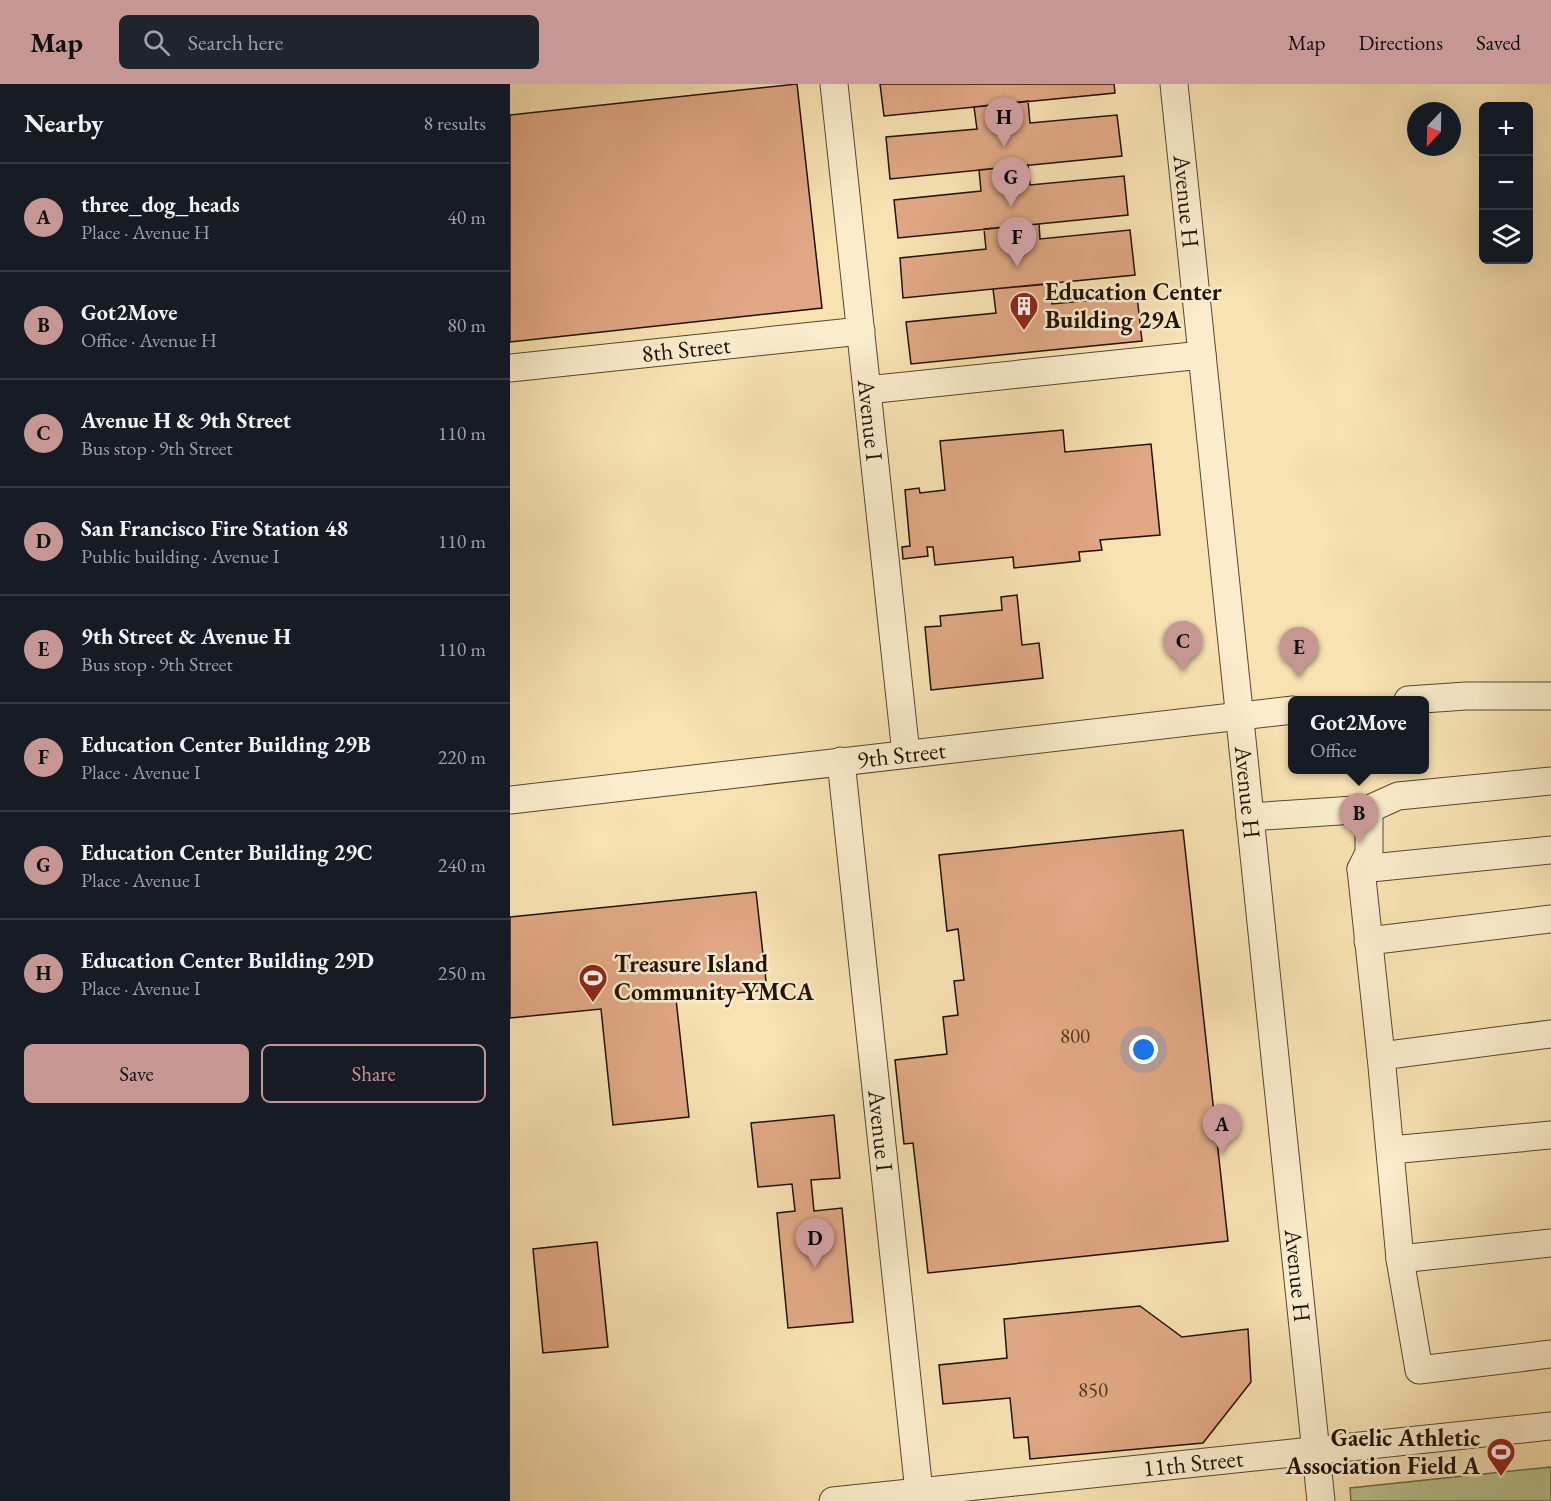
<!DOCTYPE html>
<html lang="en">
<head>
<meta charset="utf-8">
<style>
  :root { --surface:#171b24; --page:#20242c; --text:#f1f3f6; --muted:#9ea1a6; --line:#363941; --accent:#c59692 }
  body { margin:0; font-family:"EB Garamond",serif; background:var(--page); color:var(--text) }
  .controls { position:absolute; right:18px; top:18px; display:grid; overflow:hidden; border-radius:9px; box-shadow:0 6px 24px #0002 }
  .controls button { width:54px; height:54px; display:grid; place-items:center; padding:0; border:0; border-bottom:2px solid var(--line); background:var(--surface); color:var(--text); font:30px sans-serif }
  .compass { position:absolute; left:897px; top:18px; width:54px; height:54px; border-radius:50%; background:var(--surface); box-shadow:0 6px 24px #0002; rotate:202deg }
  .you { position:absolute; left:634px; top:966px; width:21px; height:21px; margin:-15px; border:4px solid #fff; border-radius:50%; background:#1a73e8; box-shadow:0 0 0 9px #1a73e833 }
  .badge { display:grid; place-items:center; width:39px; height:39px; border-radius:50%; background:var(--accent); color:#111; font-size:20px; font-weight:700 }
  .pin { position:absolute; translate:-50% -50px; filter:drop-shadow(0 2px 3px #0008) }
  .pin::after { content:''; position:absolute; top:32px; width:21px; height:18px; background:inherit; clip-path:polygon(0 0,100% 0,50% 100%) }
  .popup { position:absolute; left:778px; top:612px; width:141px; height:78px; box-sizing:border-box; display:grid; place-content:center; border-radius:9px; background:var(--surface); filter:drop-shadow(0 2px 4px #0005); font-size:20px; white-space:nowrap; color:var(--muted) }
  .popup b { font-size:22px; color:var(--text) }
  .popup::after { content:''; position:absolute; left:50%; top:100%; margin-left:-12px; border:12px solid transparent; border-top-color:var(--surface) }
  .list { margin:0; padding:0; list-style:none }
  h2 { display:flex; justify-content:space-between; align-items:center; height:78px; margin:0; padding:0 24px; font-size:26px }
  h2 small { font-size:20px; font-weight:400; color:var(--muted) }
  .list li { display:grid; grid-template-columns:39px 1fr auto; gap:18px; align-items:center; box-sizing:border-box; height:108px; padding:0 24px; border-top:2px solid var(--line) }
  .list b { display:block; font-size:22px; white-space:nowrap }
  .list p { margin:0; font-size:20px; white-space:nowrap; color:var(--muted) }
  .list em { font-size:20px; font-style:normal; color:var(--muted) }
  .actions { display:flex; gap:12px; padding:18px 24px }
  .actions a { flex:1; padding:14px 0; border:2px solid var(--accent); border-radius:9px; text-align:center; font-size:21px; color:var(--accent) }
  .actions .main { background:var(--accent); color:#111 }
  .icon { flex:none; width:33px; height:33px; fill:none; stroke:currentColor; stroke-width:2; stroke-linecap:round; stroke-linejoin:round }
  .map { position:relative; flex:none; width:1041px; height:1417px; overflow:hidden }
  header { display:flex; align-items:center; gap:36px; box-sizing:border-box; height:84px; padding:0 30px; background:var(--accent); color:#111 }
  header strong { font-size:28px }
  nav { display:flex; gap:33px; margin-inline-start:auto; font-size:21px }
  .search { width:420px; height:54px; background:var(--page); display:flex; align-items:center; gap:15px; box-sizing:border-box; padding:0 21px; border-radius:9px; color:var(--muted); font-size:22px }
  main { display:flex }
  aside { flex:1; background:var(--surface) }
  .map>svg:first-child { display:block }
</style>
</head>
<body>
<header>
<strong>Map</strong>
<div class="search"><svg class="icon" aria-label="search" viewBox="0 0 24 24"><circle cx="10" cy="10" r="6"/><path d="M15 15l6 6"/></svg>Search here</div>
<nav><a>Map</a><a>Directions</a><a>Saved</a></nav>
</header>
<main>
<aside>
<h2>Nearby<small>8 results</small></h2>
<ul class="list">
<li><span class="badge">A</span><div><b>three_dog_heads</b><p>Place · Avenue H</p></div><em>40 m</em></li>
<li><span class="badge">B</span><div><b>Got2Move</b><p>Office · Avenue H</p></div><em>80 m</em></li>
<li><span class="badge">C</span><div><b>Avenue H &amp; 9th Street</b><p>Bus stop · 9th Street</p></div><em>110 m</em></li>
<li><span class="badge">D</span><div><b>San Francisco Fire Station 48</b><p>Public building · Avenue I</p></div><em>110 m</em></li>
<li><span class="badge">E</span><div><b>9th Street &amp; Avenue H</b><p>Bus stop · 9th Street</p></div><em>110 m</em></li>
<li><span class="badge">F</span><div><b>Education Center Building 29B</b><p>Place · Avenue I</p></div><em>220 m</em></li>
<li><span class="badge">G</span><div><b>Education Center Building 29C</b><p>Place · Avenue I</p></div><em>240 m</em></li>
<li><span class="badge">H</span><div><b>Education Center Building 29D</b><p>Place · Avenue I</p></div><em>250 m</em></li>
</ul>
<div class="actions"><a class="main">Save</a><a>Share</a></div>
</aside>
<div class="map">
<svg width="1041" height="1417" viewBox="0 0 1041 1417">
  <rect width="100%" height="100%" fill="#f8e2b1"/>
  <filter id="stains"><feTurbulence type="fractalNoise" baseFrequency=".00333" numOctaves="4"/><feColorMatrix values="0 0 0 0 .2 0 0 0 0 .09 0 0 0 0 .02 0 0 0 .5 -.17"/></filter>
  <radialGradient id="worn" r=".72"><stop offset=".6" stop-color="#630" stop-opacity="0"/><stop offset="1" stop-color="#630" stop-opacity=".3"/></radialGradient>
  <path fill="#b9c48f" stroke="#6d6b4a" stroke-width="1.5" d="M 1041,1383 L 1041,1417 L 841,1417 L 840,1404 Z"/>
  <path fill="#e0a884" stroke="#211204" stroke-width="1.5" d="M 287,0 L 312,224 L 0,258 L 0,31 Z
    M 370,0 L 604,0 L 605,9 L 374,32 Z
    M 518,17 L 520,39 L 607,31 L 612,72 L 380,95 L 376,53 L 467,45 L 464,23 Z
    M 518,81 L 520,101 L 614,92 L 618,131 L 388,154 L 384,116 L 471,107 L 469,86 Z
    M 529,140 L 530,155 L 620,146 L 625,191 L 393,214 L 390,174 L 476,165 L 474,145 Z
    M 540,200 L 542,220 L 627,212 L 632,257 L 401,280 L 396,238 L 486,229 L 483,205 Z
    M 553,346 L 555,368 L 641,360 L 650,451 L 590,456 L 592,466 L 569,468 L 570,477 L 504,484 L 503,473 L 425,481 L 423,463 L 417,463 L 418,472 L 393,475 L 392,463 L 400,462 L 395,406 L 409,404 L 410,409 L 435,406 L 430,357 Z
    M 507,511 L 512,561 L 529,559 L 533,594 L 421,606 L 415,543 L 431,542 L 430,532 L 492,526 L 491,513 Z
    M 673,746 L 718,1157 L 418,1189 L 403,1059 L 394,1060 L 385,976 L 437,970 L 433,933 L 448,931 L 444,897 L 454,896 L 448,845 L 437,847 L 429,771 Z
    M 246,808 L 257,906 L 166,915 L 179,1033 L 103,1041 L 91,925 L 0,934 L 0,833 Z
    M 324,1031 L 330,1094 L 301,1096 L 304,1127 L 332,1124 L 343,1238 L 278,1244 L 267,1129 L 285,1127 L 282,1100 L 248,1103 L 241,1039 Z
    M 87,1158 L 98,1263 L 33,1269 L 23,1165 Z
    M 630,1222 L 672,1253 L 738,1245 L 741,1298 L 693,1359 L 520,1375 L 518,1353 L 504,1354 L 500,1314 L 433,1320 L 429,1281 L 497,1274 L 494,1235 Z"/>
  <g fill="none" stroke-linecap="round" stroke-linejoin="round">
    <g stroke="#57462f" stroke-width="29">
      <g id="minor">
        <path id="s1" d="M 324,0 L 396,670"/>
        <path id="s2" d="M 664,0 L 811,1417"/>
        <path id="s3" d="M 0,284 L 351,247"/>
        <path d="M 357,306 L 692,271"/>
        <path d="M 898,616 L 956,612 L 1041,612"/>
        <path id="s4" d="M 331,677 L 410,1417"/>
        <path id="s5" d="M 0,716 L 783,626"/>
        <path d="M 859,725 L 859,769 L 851,785 L 871,972"/>
        <path d="M 740,733 L 859,725 L 888,712 L 1041,697"/>
        <path d="M 851,785 L 1041,766"/>
        <path d="M 858,857 L 1041,835"/>
        <path d="M 1041,950 L 871,972 L 890,1175 L 909,1286 L 1041,1270"/>
        <path d="M 881,1066 L 1041,1051"/>
        <path d="M 890,1175 L 1041,1159"/>
        <path id="s6" d="M 323,1417 L 1041,1342"/>
      </g>
    </g>
    <use href="#minor" stroke="#faeccc" stroke-width="27"/>
  </g>
  <defs>
    <g id="building-pin" transform="scale(1.5)"><path d="M0 17L-7.5 6A9.5 9.5 0 1 1 7.5 6Z" fill="#8f2418" stroke="#faeccc"/><path d="M-4-6H4V6H1V3H-1V6H-4ZM-2.5-4.3h1.7v1.8h-1.7ZM.8-4.3h1.7v1.8H.8ZM-2.5-1h1.7V.8h-1.7ZM.8-1h1.7V.8H.8Z" fill="#fff"/></g>
    <g id="stadium-pin" transform="scale(1.5)"><path d="M0 17L-7.5 6A9.5 9.5 0 1 1 7.5 6Z" fill="#8f2418" stroke="#faeccc"/><path d="M0-5a6.5 5 0 1 0 0 10a6.5 5 0 1 0 0-10ZM-3.5-1.8h7v3.6h-7Z" fill="#fff"/></g>
  </defs>
  <g fill-rule="evenodd">
    <use href="#building-pin" x="514" y="222"/>
    <use href="#stadium-pin" x="83" y="894"/>
    <use href="#stadium-pin" x="991" y="1368"/>
  </g>
  <g text-anchor="middle" stroke-width="5" stroke-linejoin="round" paint-order="stroke">
    <g font-size="21" fill="#513824">
      <text x="565" y="959">800</text>
      <text x="583" y="1313">850</text>
    </g>
    <g font-size="24" fill="#211204" stroke="#faeccc">
      <text dy="8" stroke="none"><textPath href="#s2" startOffset="118">Avenue H</textPath></text>
      <text dy="8" stroke="none"><textPath href="#s3" startOffset="177">8th Street</textPath></text>
      <text dy="8" stroke="none"><textPath href="#s1" startOffset="338">Avenue I</textPath></text>
      <text dy="8" stroke="none"><textPath href="#s5" startOffset="394">9th Street</textPath></text>
      <text dy="8" stroke="none"><textPath href="#s2" startOffset="712">Avenue H</textPath></text>
      <text dy="8" stroke="none"><textPath href="#s4" startOffset="372">Avenue I</textPath></text>
      <text dy="8" stroke="none"><textPath href="#s2" startOffset="1198">Avenue H</textPath></text>
      <text dy="8" stroke="none"><textPath href="#s6" startOffset="362">11th Street</textPath></text>
    </g>
    <g font-size="24" font-weight="bold" fill="#211204" stroke="#faeccc" text-anchor="start">
      <text x="535" y="216">Education Center<tspan x="535" dy="28">Building 29A</tspan></text>
      <text x="104" y="888">Treasure Island<tspan x="104" dy="28">Community YMCA</tspan></text>
      <text x="970" y="1362" text-anchor="end">Gaelic Athletic<tspan x="970" dy="28">Association Field A</tspan></text>
    </g>
  </g>
  <rect width="100%" height="100%" filter="url(#stains)"/>
  <rect width="100%" height="100%" fill="url(#worn)"/>
</svg>
<div class="controls">
<button>+</button>
<button>−</button>
<button><svg class="icon" aria-label="layers" viewBox="0 0 24 24"><path d="M12 4l9 5-9 5-9-5zM3 14l9 5 9-5"/></svg></button>
</div>
<svg class="compass" viewBox="-18 -18 36 36"><path d="M0-13l5 13h-10z" fill="#e53935"/><path d="M0 13l5-13h-10z" fill="#9ea1a6"/></svg>
<div class="you"></div>
<div class="pin badge" style="left:712px;top:1070px">A</div>
<div class="pin badge" style="left:849px;top:759px">B</div>
<div class="popup"><b>Got2Move</b>Office</div>
<div class="pin badge" style="left:673px;top:587px">C</div>
<div class="pin badge" style="left:305px;top:1184px">D</div>
<div class="pin badge" style="left:789px;top:593px">E</div>
<div class="pin badge" style="left:507px;top:183px">F</div>
<div class="pin badge" style="left:501px;top:123px">G</div>
<div class="pin badge" style="left:494px;top:63px">H</div>
</div>
</main>
</body>
</html>
